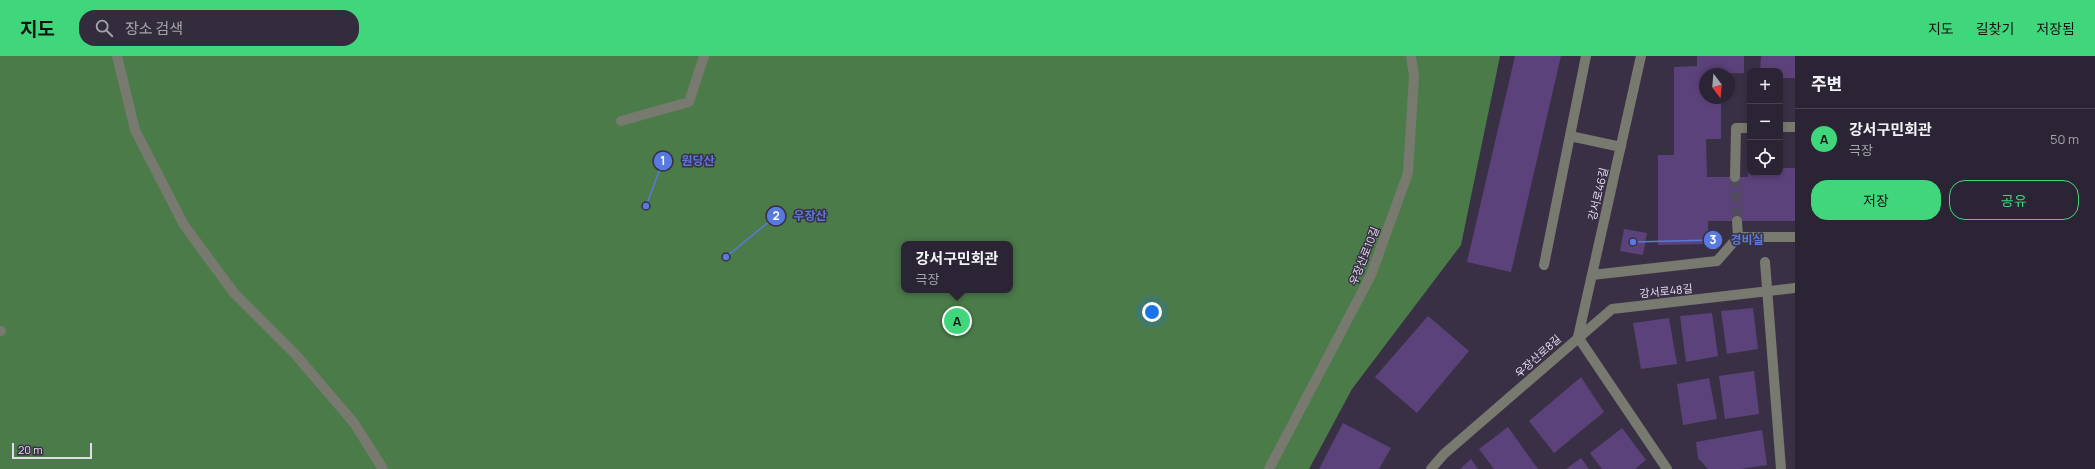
<!DOCTYPE html>
<html lang="ko">
<head>
<meta charset="utf-8">
<style>
  :root { --surface:#2b2434; --page:#332c3c; --text:#f1f3f6; --muted:#a6a4ac; --line:#47414f; --accent:#40d77c }
  body { margin:0; font-family:Manrope,"Noto Sans KR",sans-serif; background:var(--page); color:var(--text) }
  .controls { position:absolute; right:12px; top:12px; display:grid; overflow:hidden; border-radius:8px; box-shadow:0 2px 6px #0003 }
  .controls button { width:36px; height:36px; display:grid; place-items:center; padding:0; border:0; border-bottom:1px solid var(--line); background:var(--surface); color:var(--text); font:20px sans-serif }
  .compass { position:absolute; left:1699px; top:12px; width:36px; height:36px; border-radius:50%; background:var(--surface); box-shadow:0 2px 6px #0003; rotate:164deg }
  .scale { position:absolute; left:12px; bottom:10px; width:80px; box-sizing:border-box; padding-left:4px; border:2px solid #e2ddeb; border-top:0; font-size:11px; line-height:14px; white-space:nowrap; color:#e2ddeb; -webkit-text-stroke:3px #393045; paint-order:stroke }
  .you { position:absolute; left:1152px; top:256px; width:14px; height:14px; margin:-10px; border:3px solid #fff; border-radius:50%; background:#1a73e8; box-shadow:0 0 0 6px #1a73e833 }
  .badge { display:grid; place-items:center; width:26px; height:26px; border-radius:50%; background:var(--accent); color:#111; font-size:13px; font-weight:700 }
  .pin { position:absolute; translate:-50% -50%; border:2px solid #fff; box-shadow:0 1px 4px #0006 }
  .popup { position:absolute; left:901px; top:185px; width:112px; height:52px; box-sizing:border-box; display:grid; place-content:center; border-radius:8px; background:var(--surface); filter:drop-shadow(0 1px 3px #0005); font-size:13px; white-space:nowrap; color:var(--muted) }
  .popup b { font-size:15px; color:var(--text) }
  .popup::after { content:''; position:absolute; left:50%; top:100%; margin-left:-8px; border:8px solid transparent; border-top-color:var(--surface) }
  .list { margin:0; padding:0; list-style:none }
  h2 { display:flex; justify-content:space-between; align-items:center; height:52px; margin:0; padding:0 16px; font-size:17px }
  h2 small { font-size:13px; font-weight:400; color:var(--muted) }
  .list li { display:grid; grid-template-columns:26px 1fr auto; gap:12px; align-items:center; box-sizing:border-box; height:60px; padding:0 16px; border-top:1px solid var(--line) }
  .list b { display:block; font-size:15px; white-space:nowrap }
  .list p { margin:0; font-size:13px; white-space:nowrap; color:var(--muted) }
  .list em { font-size:13px; font-style:normal; color:var(--muted) }
  .actions { display:flex; gap:8px; padding:12px 16px }
  .actions a { flex:1; padding:9px 0; border:1px solid var(--accent); border-radius:16px; text-align:center; font-size:14px; color:var(--accent) }
  .actions .main { background:var(--accent); color:#111 }
  .icon { flex:none; width:22px; height:22px; fill:none; stroke:currentColor; stroke-width:2; stroke-linecap:round; stroke-linejoin:round }
  .map { position:relative; flex:none; width:1795px; height:413px; overflow:hidden }
  header { display:flex; align-items:center; gap:24px; box-sizing:border-box; height:56px; padding:0 20px; background:var(--accent); color:#111 }
  header strong { font-size:19px }
  nav { display:flex; gap:22px; margin-inline-start:auto; font-size:14px }
  .search { width:280px; height:36px; background:var(--page); display:flex; align-items:center; gap:10px; box-sizing:border-box; padding:0 14px; border-radius:16px; color:var(--muted); font-size:15px }
  main { display:flex }
  aside { flex:1; background:var(--surface) }
  .map>svg:first-child { display:block }
</style>
</head>
<body>
<header>
<strong>지도</strong>
<div class="search"><svg class="icon" aria-label="search" viewBox="0 0 24 24"><circle cx="10" cy="10" r="6"/><path d="M15 15l6 6"/></svg>장소 검색</div>
<nav><a>지도</a><a>길찾기</a><a>저장됨</a></nav>
</header>
<main>
<div class="map">
<svg width="1795" height="413" viewBox="0 0 1795 413">
  <rect width="100%" height="100%" fill="#393045"/>
  <path fill="#4b7b49" fill-rule="evenodd" d="M 0,0 L 1500,0 L 1461,189 L 1352,333 L 1309,413 L 0,413 ZM 904,188 L 1010,188 L 1010,234 L 904,234 Z"/>
  <path fill="#5c427a" d="M 1515,0 L 1561,0 L 1511,216 L 1467,206 Z
    M 1697,0 L 1744,0 L 1744,17 L 1705,18 L 1705,42 L 1721,42 L 1721,83 L 1706,83 L 1707,121 L 1748,121 L 1748,112 L 1750,112 L 1750,117 L 1780,117 L 1780,112 L 1795,112 L 1795,165 L 1708,165 L 1708,188 L 1658,189 L 1658,99 L 1674,99 L 1674,11 L 1697,10 Z
    M 1761,0 L 1795,0 L 1795,22 L 1780,22 L 1780,15 L 1760,15 Z
    M 1624,173 L 1647,177 L 1643,199 L 1620,195 Z
    M 1753,252 L 1758,293 L 1727,298 L 1721,255 Z
    M 1712,257 L 1718,300 L 1686,306 L 1680,260 Z
    M 1428,260 L 1469,295 L 1417,357 L 1375,321 Z
    M 1669,262 L 1677,308 L 1641,313 L 1633,267 Z
    M 1754,315 L 1759,358 L 1725,363 L 1719,320 Z
    M 1581,321 L 1604,356 L 1554,397 L 1529,365 Z
    M 1709,322 L 1717,363 L 1683,369 L 1677,328 Z
    M 1343,367 L 1391,392 L 1379,413 L 1319,413 Z
    M 1508,371 L 1538,413 L 1494,413 L 1479,393 Z
    M 1622,372 L 1646,404 L 1635,413 L 1602,413 L 1590,397 Z
    M 1762,374 L 1767,409 L 1741,413 L 1708,413 L 1698,402 L 1696,386 Z
    M 1581,402 L 1589,413 L 1566,413 Z
    M 1471,403 L 1478,413 L 1460,413 Z"/>
  <g fill="none" stroke-linecap="round" stroke-linejoin="round">
    <path stroke="#524a5e" stroke-width="10" stroke-dasharray="10 5" stroke-linecap="butt" d="M 1735,121 L 1737,165"/>
    <path stroke="#787a6f" stroke-width="10" d="M 117,0 L 135,74 L 184,169 L 234,237 L 295,298 L 354,367 L 383,413
      M 621,65 L 689,46 L 704,0
      M 1780,71 L 1795,71
      M 1570,80 L 1621,91
      M 1735,121 L 1736,72 L 1750,72
      M 1737,165 L 1738,181
      M 1765,206 L 1781,413
      M 1544,209 L 1586,0
      M 1592,219 L 1717,205 L 1738,181 L 1795,181
      M 0,275 L 1,275
      M 1578,281 L 1641,0
      M 1578,281 L 1667,413
      M 1269,413 L 1371,219 L 1408,117 L 1414,20 L 1411,0
      M 1431,413 L 1444,398 L 1612,253 L 1795,232"/>
  </g>
  <g text-anchor="middle" stroke-width="3" stroke-linejoin="round" paint-order="stroke">
    <g font-size="11" fill="#e2ddeb" stroke="#393045">
      <text transform="translate(1598 138) rotate(-77)" y="4">강서로46길</text>
      <text transform="translate(1364 200) rotate(-68)" y="4">우장산로10길</text>
      <text transform="translate(1666 235) rotate(-6)" y="4">강서로48길</text>
      <text transform="translate(1538 300) rotate(-42)" y="4">우장산로8길</text>
    </g>
  </g>
  <path fill="none" stroke="#5879de" stroke-width="1.5" d="M646 150L663 105M726 201L776 160M1633 186L1713 184"/>
  <g fill="#5879de" stroke="#393045" stroke-width="1.5">
    <circle cx="646" cy="150" r="4"/>
    <circle cx="726" cy="201" r="4"/>
    <circle cx="1633" cy="186" r="4"/>
    <circle cx="663" cy="105" r="10"/>
    <circle cx="776" cy="160" r="10"/>
    <circle cx="1713" cy="184" r="10"/>
  </g>
  <g font-size="12" text-anchor="middle" font-weight="bold" fill="#fff">
    <text x="663" y="109">1</text>
    <text x="776" y="164">2</text>
    <text x="1713" y="188">3</text>
  </g>
  <g font-size="12" text-anchor="middle" font-weight="bold" fill="#5879de" stroke="#393045" stroke-width="3" stroke-linejoin="round" paint-order="stroke">
    <text x="698" y="109">원당산</text>
    <text x="810" y="164">우장산</text>
    <text x="1747" y="188">경비실</text>
  </g>
</svg>
<div class="controls">
<button>+</button>
<button>−</button>
<button><svg class="icon" aria-label="locate" viewBox="0 0 24 24"><circle cx="12" cy="12" r="6"/><path d="M12 2v4M12 18v4M2 12h4M18 12h4"/></svg></button>
</div>
<svg class="compass" viewBox="-18 -18 36 36"><path d="M0-13l5 13h-10z" fill="#e53935"/><path d="M0 13l5-13h-10z" fill="#a6a4ac"/></svg>
<div class="scale">20 m</div>
<div class="you"></div>
<div class="pin badge" style="left:957px;top:265px">A</div>
<div class="popup"><b>강서구민회관</b>극장</div>
</div>
<aside>
<h2>주변<small></small></h2>
<ul class="list">
<li><span class="badge">A</span><div><b>강서구민회관</b><p>극장</p></div><em>50 m</em></li>
</ul>
<div class="actions"><a class="main">저장</a><a>공유</a></div>
</aside>
</main>
</body>
</html>
